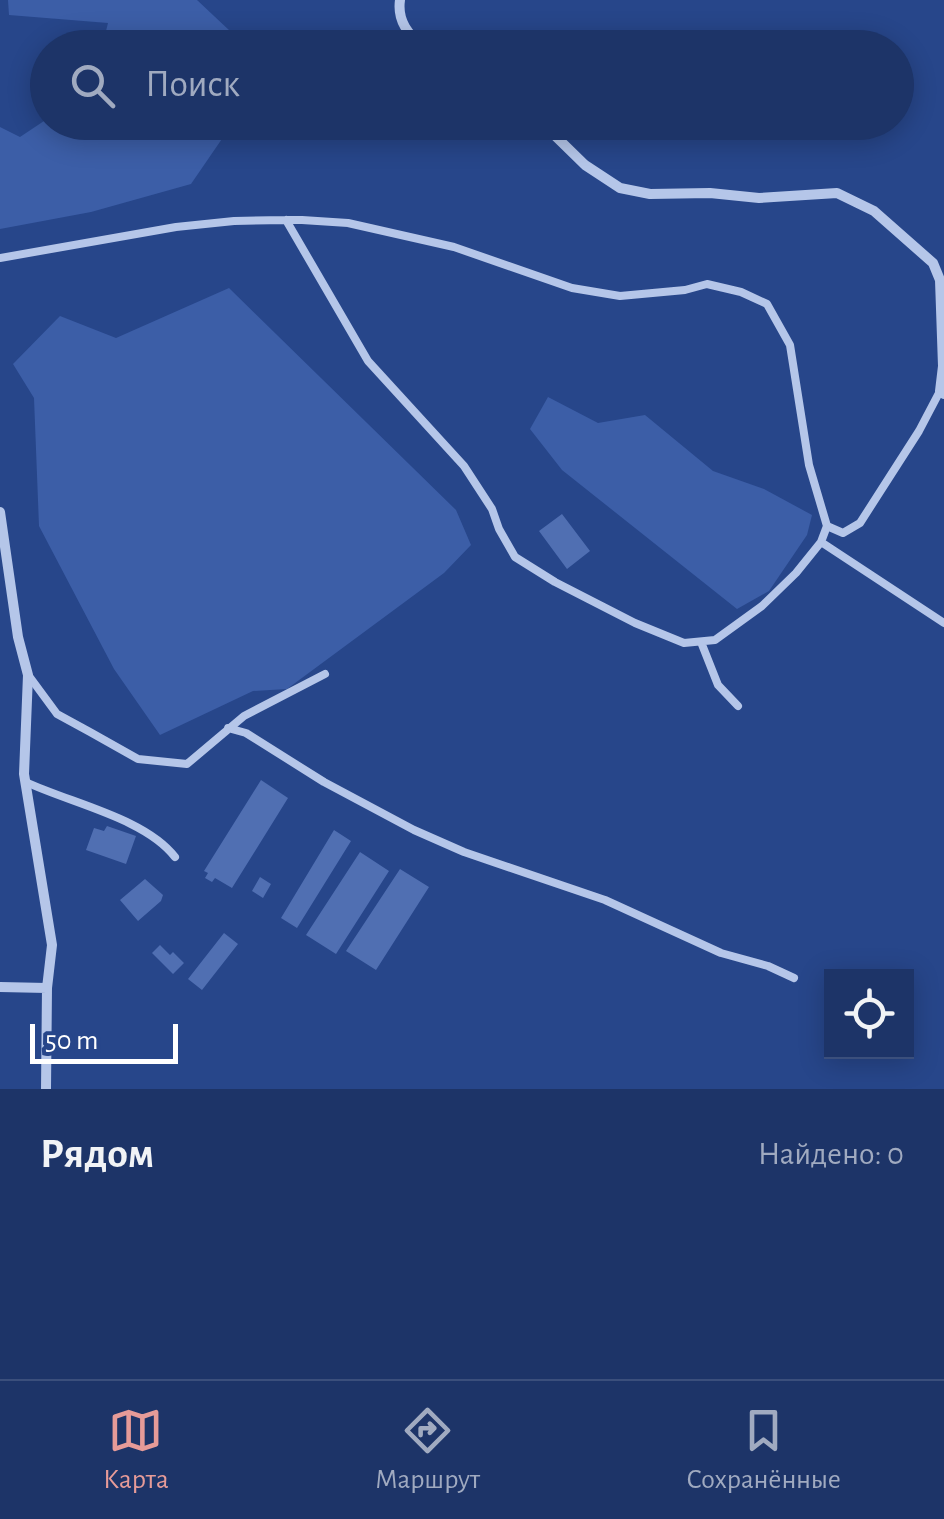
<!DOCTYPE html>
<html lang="ru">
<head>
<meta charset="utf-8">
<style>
  :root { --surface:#1d3468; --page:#2a3f71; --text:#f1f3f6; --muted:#a0aac0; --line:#3b4f7c; --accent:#e69b98 }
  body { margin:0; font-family:"Alegreya Sans",sans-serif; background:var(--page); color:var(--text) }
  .controls { position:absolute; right:30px; bottom:30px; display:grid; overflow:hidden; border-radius:0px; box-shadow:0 5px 25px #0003 }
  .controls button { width:90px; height:90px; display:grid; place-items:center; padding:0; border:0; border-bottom:2px solid var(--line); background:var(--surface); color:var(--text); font:50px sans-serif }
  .scale { position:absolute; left:30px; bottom:25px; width:148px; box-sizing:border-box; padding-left:10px; border:5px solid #fff; border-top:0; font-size:28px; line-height:35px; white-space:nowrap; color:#fff; -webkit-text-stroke:8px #27468a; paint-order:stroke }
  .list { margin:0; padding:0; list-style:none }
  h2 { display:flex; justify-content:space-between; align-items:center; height:130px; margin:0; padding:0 40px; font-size:42px }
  h2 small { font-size:32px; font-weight:400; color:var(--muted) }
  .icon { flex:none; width:55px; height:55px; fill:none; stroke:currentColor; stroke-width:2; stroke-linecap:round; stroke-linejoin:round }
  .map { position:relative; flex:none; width:944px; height:1089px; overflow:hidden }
  .search { position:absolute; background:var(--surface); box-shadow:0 5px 25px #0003; left:30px; right:30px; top:30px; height:110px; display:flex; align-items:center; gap:25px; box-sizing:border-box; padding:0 35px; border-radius:55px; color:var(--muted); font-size:38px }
  .sheet { height:290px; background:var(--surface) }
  nav { display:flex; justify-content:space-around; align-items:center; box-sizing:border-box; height:140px; border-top:2px solid var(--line); background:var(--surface); font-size:28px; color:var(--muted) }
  nav a { display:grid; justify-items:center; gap:5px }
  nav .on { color:var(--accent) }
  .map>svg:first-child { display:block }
</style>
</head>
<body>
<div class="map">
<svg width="944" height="1089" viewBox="0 0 944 1089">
  <rect width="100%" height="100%" fill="#27468a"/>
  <path fill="#3c5ea7" d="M 8,0 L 197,0 L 247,47 L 102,47 L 108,23 L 9,15 Z
    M 47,119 L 48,122 L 310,122 L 317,130 L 226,133 L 191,184 L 91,212 L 0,229 L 0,127 L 20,137 Z
    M 229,288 L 456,510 L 471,545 L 444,573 L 287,689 L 253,691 L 160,735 L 114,669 L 39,526 L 34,398 L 13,364 L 60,316 L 116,338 Z
    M 548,397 L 598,423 L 645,415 L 713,471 L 764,489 L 812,515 L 807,535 L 769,591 L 737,609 L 562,470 L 530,429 Z"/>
  <path fill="#506fb2" d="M 562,514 L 590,551 L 567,569 L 539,531 Z
    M 261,780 L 288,798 L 232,888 L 215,878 L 212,882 L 205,878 L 208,873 L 204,871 Z
    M 107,826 L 136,836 L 126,864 L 86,850 L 94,828 L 104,831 Z
    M 334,830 L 351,841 L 297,928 L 281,918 Z
    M 360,852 L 389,871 L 336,954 L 306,935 Z
    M 400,869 L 429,887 L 376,970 L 346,951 Z
    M 260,877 L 271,884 L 263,898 L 252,891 Z
    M 145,879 L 163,895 L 161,901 L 138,921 L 120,900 Z
    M 224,933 L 238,944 L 202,990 L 188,979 Z
    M 160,945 L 170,955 L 173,952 L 184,963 L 173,974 L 152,953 Z"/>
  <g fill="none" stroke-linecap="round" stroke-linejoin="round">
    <path stroke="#b5c6e9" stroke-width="8" d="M 0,258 L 176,227 L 234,221 L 286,220 L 302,220 L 348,223 L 454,247 L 572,288 L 620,296 L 685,290 L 707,284 L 741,292 L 767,304 L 790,345 L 809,465 L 827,526 L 821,542 L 796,573 L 762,606 L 715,640 L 684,643 L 635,623 L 555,582 L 515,557 L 499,529 L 492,509 L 464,466 L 368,361 L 286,220
      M 827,526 L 843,533 L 860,523 L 919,431 L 940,391
      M 821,542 L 944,623
      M 701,642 L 718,685 L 738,706
      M 29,676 L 57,714 L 90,732 L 138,759 L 187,764 L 244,716 L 325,674
      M 228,728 L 246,733 L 324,782 L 414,830 L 464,852 L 605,900 L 721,953 L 768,966 L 794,978
      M 26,782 C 70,803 145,818 175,857"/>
    <path stroke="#b5c6e9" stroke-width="10" d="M 400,0 C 397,21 408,34 424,48
      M 541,122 L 585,165 L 620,188 L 650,194 L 710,193 L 759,198 L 837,193 L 874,211 L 933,263 L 940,280 L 943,366 L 940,391 L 944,394
      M 0,512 L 18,637 L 28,675 L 24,774 L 52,945 L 47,988 L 46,1089
      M 0,987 L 47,988"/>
  </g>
</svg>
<div class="controls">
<button><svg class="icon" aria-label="locate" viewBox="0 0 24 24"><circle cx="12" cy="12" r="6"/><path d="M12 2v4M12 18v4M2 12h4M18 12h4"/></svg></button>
</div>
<div class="scale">50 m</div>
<div class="search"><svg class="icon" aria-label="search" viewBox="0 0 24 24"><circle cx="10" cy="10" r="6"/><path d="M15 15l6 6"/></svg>Поиск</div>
</div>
<section class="sheet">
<h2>Рядом<small>Найдено: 0</small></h2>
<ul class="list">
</ul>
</section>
<nav>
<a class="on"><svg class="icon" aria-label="map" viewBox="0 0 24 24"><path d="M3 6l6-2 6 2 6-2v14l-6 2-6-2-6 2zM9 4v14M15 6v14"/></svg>Карта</a>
<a><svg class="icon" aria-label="directions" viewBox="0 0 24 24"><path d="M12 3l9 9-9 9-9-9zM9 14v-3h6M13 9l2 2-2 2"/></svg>Маршрут</a>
<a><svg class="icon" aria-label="saved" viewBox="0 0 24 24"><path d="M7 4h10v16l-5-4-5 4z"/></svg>Сохранённые</a>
</nav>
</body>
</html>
